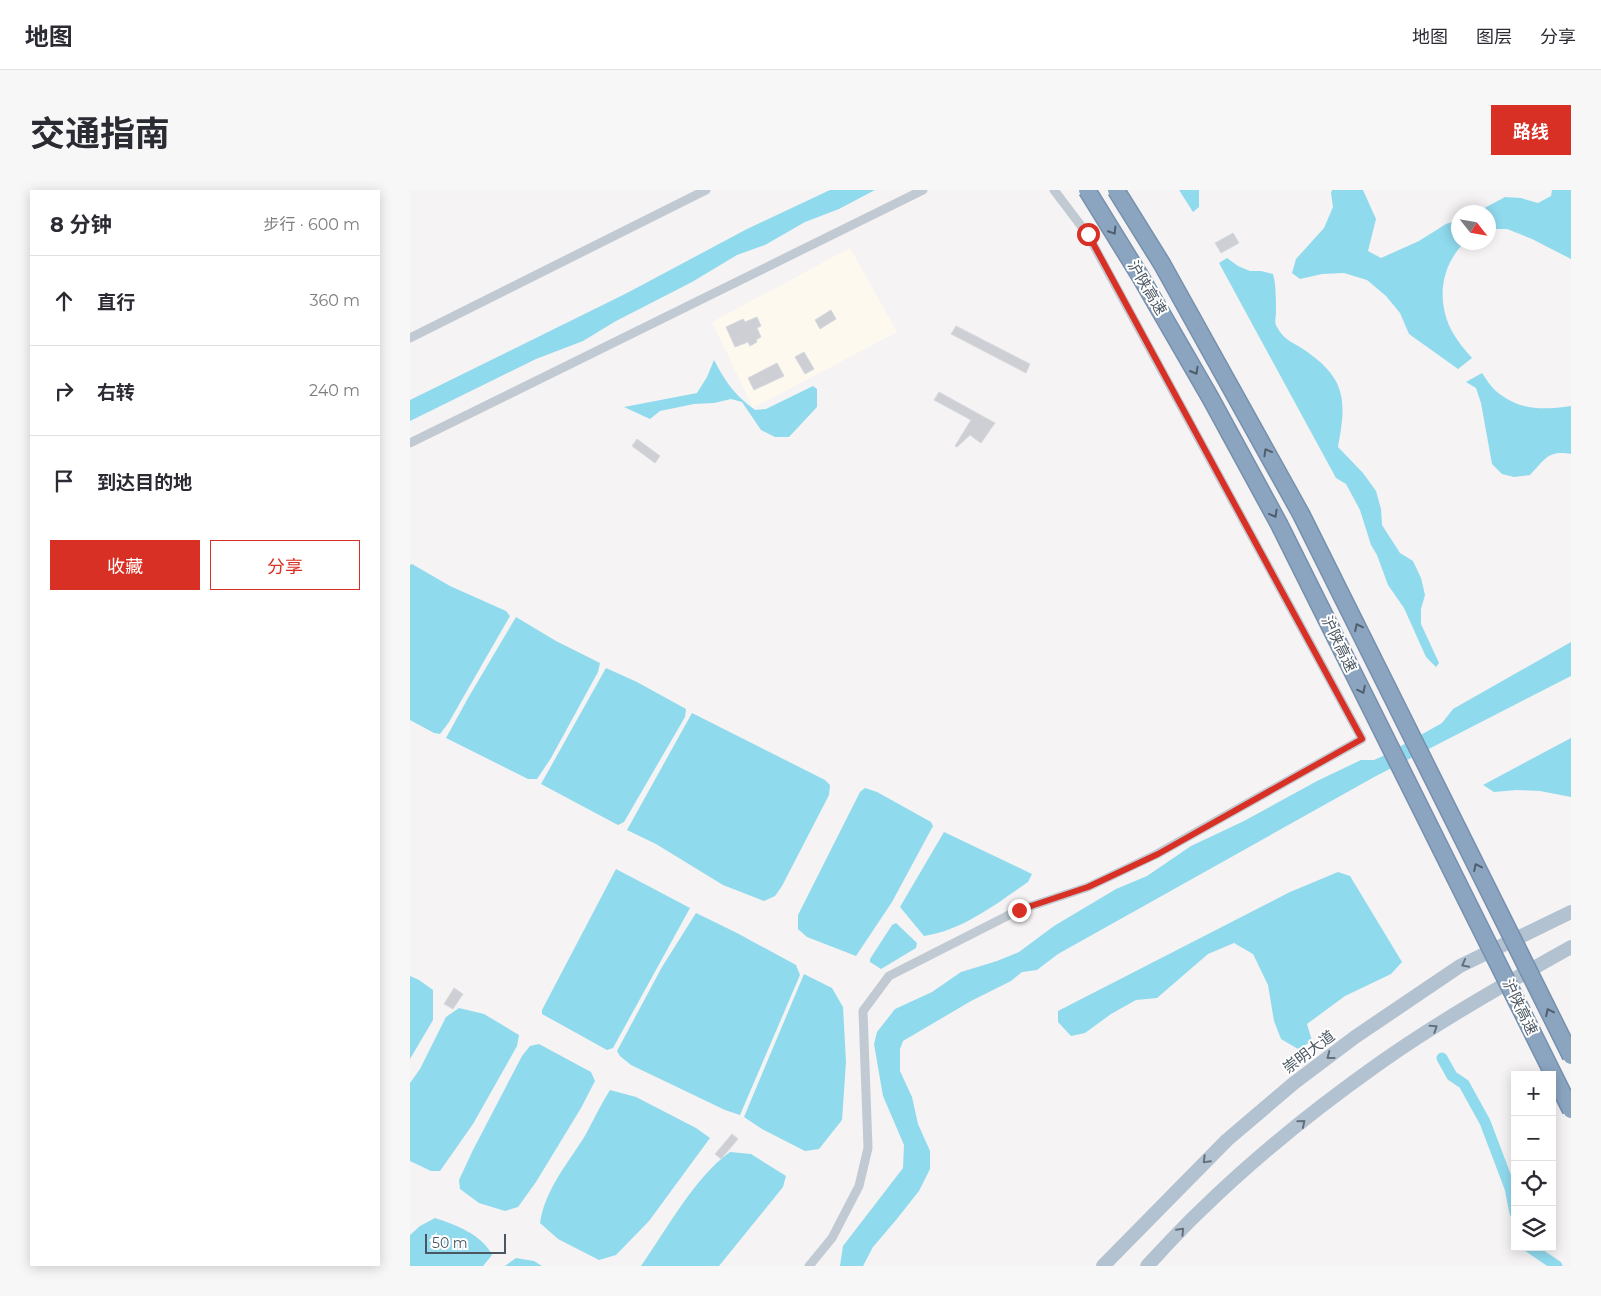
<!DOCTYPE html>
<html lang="zh">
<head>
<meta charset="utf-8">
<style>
  :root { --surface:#fff; --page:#f7f7f7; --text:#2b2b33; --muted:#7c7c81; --line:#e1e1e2; --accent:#d93025 }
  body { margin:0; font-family:Montserrat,"Noto Sans SC",sans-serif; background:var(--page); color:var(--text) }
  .controls { position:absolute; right:15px; bottom:15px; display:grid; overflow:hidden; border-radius:0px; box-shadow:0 2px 12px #0003 }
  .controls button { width:45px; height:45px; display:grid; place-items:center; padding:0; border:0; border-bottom:1px solid var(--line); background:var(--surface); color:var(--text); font:25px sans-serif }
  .compass { position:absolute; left:1041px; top:15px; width:45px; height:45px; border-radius:50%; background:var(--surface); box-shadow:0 2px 12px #0003; rotate:121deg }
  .scale { position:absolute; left:15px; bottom:12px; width:81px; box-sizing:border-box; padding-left:5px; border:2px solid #4a5661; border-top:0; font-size:14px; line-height:18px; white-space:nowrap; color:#4a5661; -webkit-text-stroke:4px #fff; paint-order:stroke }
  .stop { position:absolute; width:15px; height:15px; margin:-11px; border:4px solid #d93025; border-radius:50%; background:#fff }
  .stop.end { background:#d93025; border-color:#fff; box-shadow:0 1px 5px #0008 }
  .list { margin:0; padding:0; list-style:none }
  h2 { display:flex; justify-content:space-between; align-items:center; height:65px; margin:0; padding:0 20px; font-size:21px }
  h2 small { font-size:16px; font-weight:400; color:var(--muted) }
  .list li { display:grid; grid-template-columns:32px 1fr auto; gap:15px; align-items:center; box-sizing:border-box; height:90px; padding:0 20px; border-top:1px solid var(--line) }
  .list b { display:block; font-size:19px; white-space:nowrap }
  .list em { font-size:16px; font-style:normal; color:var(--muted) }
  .actions { display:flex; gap:10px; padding:15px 20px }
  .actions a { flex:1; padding:11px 0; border:1px solid var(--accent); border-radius:0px; text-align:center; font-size:18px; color:var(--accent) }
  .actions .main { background:var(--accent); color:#fff }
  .icon { flex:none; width:28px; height:28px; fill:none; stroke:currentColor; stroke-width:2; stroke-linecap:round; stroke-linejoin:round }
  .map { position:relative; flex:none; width:1161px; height:1076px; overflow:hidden; border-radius:0px }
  header { display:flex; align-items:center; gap:30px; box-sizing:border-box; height:70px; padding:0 25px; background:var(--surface); border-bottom:1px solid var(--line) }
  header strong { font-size:24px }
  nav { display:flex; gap:28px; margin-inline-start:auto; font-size:18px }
  .intro { display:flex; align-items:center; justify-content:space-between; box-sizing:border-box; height:120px; padding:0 30px }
  h1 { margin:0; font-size:35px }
  .button { padding:12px 22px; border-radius:0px; background:var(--accent); color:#fff; font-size:18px; font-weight:700 }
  main { display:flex; gap:30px; padding:0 30px }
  aside { flex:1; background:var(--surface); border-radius:0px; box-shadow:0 2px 12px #0003 }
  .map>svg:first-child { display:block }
</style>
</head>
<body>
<header>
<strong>地图</strong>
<nav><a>地图</a><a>图层</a><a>分享</a></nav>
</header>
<div class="intro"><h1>交通指南</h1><a class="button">路线</a></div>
<main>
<aside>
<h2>8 分钟<small>步行 · 600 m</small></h2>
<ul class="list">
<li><svg class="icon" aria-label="ahead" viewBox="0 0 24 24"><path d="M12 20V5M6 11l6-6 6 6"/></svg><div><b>直行</b></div><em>360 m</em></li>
<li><svg class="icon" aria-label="right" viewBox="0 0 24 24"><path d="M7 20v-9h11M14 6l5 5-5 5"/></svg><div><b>右转</b></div><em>240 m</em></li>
<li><svg class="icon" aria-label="arrive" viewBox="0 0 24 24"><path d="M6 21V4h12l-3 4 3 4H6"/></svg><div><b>到达目的地</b></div></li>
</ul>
<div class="actions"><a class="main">收藏</a><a>分享</a></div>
</aside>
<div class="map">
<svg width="1161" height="1076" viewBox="0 0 1161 1076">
  <rect width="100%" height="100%" fill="#f5f3f3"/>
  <path fill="#fdf9ef" d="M 440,58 L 487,142 L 343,218 L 302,132 Z"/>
  <path fill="#90daee" d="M 420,0 L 465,0 L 429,19 L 395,32 L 355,55 L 327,65 L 282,92 L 206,131 L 173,151 L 126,169 L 0,231 L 0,210 L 217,103 L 337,39 Z
    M 769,0 L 789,0 L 789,17 L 783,22 Z
    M 922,0 L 953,0 L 966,29 L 958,61 L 971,68 L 1009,51 L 1036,34 L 1048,30 L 1048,52 L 1054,53 C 1030,77 1026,113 1043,143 C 1048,152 1055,160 1062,168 L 1048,179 L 999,144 L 990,123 L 976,106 L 957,90 L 934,83 L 912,84 L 890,89 L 882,83 L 886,69 L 914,38 L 923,17 L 921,3 Z
    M 1142,0 L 1161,0 L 1161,69 L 1122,49 L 1097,39 L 1079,39 L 1078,22 L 1067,22 L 1095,7 L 1111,8 L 1128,13 L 1141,6 Z
    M 817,68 L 828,76 L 840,81 L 851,81 L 863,84 C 866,94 866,111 866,122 C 866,127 864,133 867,137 C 873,149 882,152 893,159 C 936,188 937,209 928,257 L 953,283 L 966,301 L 971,319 L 972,335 L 990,363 L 1003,371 L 1011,388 L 1015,405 L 1011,419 L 1011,434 L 1029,473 L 1026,477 L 1016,467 L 994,418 L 978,395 L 967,365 L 961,355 L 950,320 L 936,294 L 926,288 L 809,73 Z
    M 304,170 C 317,194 324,204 345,220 L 356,219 L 403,196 L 407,199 L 407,217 L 379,247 L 365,247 L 351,240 L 332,212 L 321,209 L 304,213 L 284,214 L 250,221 L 240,229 L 214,217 L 287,203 L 297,187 Z
    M 1072,183 C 1076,189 1081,197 1087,202 C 1111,221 1132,220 1161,216 L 1161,264 C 1137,260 1135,270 1120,285 L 1104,287 L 1092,284 L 1082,274 L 1071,213 L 1066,198 L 1056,192 Z
    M 2,374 L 40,396 L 96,421 L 100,426 L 39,532 L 30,544 L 24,543 L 0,530 L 0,375 Z
    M 106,427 L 146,451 L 190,473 L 188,482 L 141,568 L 127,589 L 118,589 L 36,548 L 58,508 Z
    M 1161,452 L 1161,486 L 966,586 L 648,764 L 627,780 L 612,782 L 601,791 L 561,811 L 493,851 L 490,859 L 490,881 L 502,907 L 508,934 L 520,961 L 520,979 L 509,1001 L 486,1030 L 463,1057 L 453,1076 L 430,1076 L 433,1056 L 493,978 L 494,955 L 473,906 L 464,854 L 467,842 L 485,819 L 522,802 L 551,782 L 587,771 L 609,762 L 644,736 L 706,699 L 737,686 L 781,656 L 834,631 L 907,591 L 951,570 L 964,570 L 975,565 L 1032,533 L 1043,519 Z
    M 196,478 L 227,492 L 276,519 L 275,527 L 214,632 L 208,635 L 131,594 Z
    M 282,523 L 415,590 L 420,595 L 419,605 L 372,696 L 365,706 L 354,711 L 313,695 L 246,654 L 217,640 Z
    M 1161,548 L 1161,607 L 1130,601 L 1107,600 L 1084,602 L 1073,595 Z
    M 455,598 L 467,602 L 521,632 L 523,636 L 482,712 L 446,766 L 397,747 L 388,739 L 388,725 L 450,602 Z
    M 534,642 L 622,684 L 618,692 C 586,714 553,740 514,746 L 490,717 Z
    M 206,679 L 280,718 L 203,858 L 197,860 L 132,824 L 132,820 Z
    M 928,682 L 940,686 L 992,772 L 981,784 L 935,806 L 897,834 L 902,851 L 888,859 L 871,849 L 864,831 L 858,795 L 843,764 L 824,753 L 798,764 L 747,808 L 726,810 L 701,824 L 675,843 L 661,846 L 648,832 L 648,821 L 880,702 Z
    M 286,723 L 327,743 L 386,775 L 390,785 L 330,925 L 315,920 L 221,875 L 210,866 L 207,861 L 252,777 Z
    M 486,733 L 507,753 L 506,758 L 471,779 L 460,772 L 460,769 L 482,735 Z
    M 394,784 L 422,798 L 433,817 L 436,872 L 432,930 L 409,959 L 395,961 L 352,939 L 334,927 Z
    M 0,786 L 9,790 L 23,800 L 23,830 L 0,869 Z
    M 49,818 L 74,824 L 109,845 L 107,856 L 63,934 L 30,981 L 21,981 L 0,971 L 0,893 L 10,879 L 36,827 Z
    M 129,854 L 181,882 L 185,891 L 171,918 L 126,992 L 108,1017 L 95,1021 L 69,1013 L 50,999 L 49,990 L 63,960 L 112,866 L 120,856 Z
    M 200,900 L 226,907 L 286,938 L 300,948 L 239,1031 L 206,1065 L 189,1070 L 148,1049 L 130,1033 C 135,999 159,972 176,944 C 184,929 191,914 200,900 Z
    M 320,962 L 341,964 L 376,986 L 373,997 L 309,1076 L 231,1076 C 257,1039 284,988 320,962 Z
    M 25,1028 C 44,1034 73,1045 82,1065 L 73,1076 L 0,1076 L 0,1045 L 10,1036 Z
    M 106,1068 L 124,1071 L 132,1076 L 95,1076 Z"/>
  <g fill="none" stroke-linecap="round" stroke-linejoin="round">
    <path stroke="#90daee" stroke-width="11" d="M 1032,868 L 1042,886 L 1054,894 L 1075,932 L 1100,998 L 1105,1023
      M 1119,1057 L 1147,1076"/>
  </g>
  <path fill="#cdcfd5" stroke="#d7d9de" d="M 823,43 L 829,53 L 811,63 L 805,53 Z
    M 421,120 L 426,129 L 410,139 L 405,130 Z
    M 347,127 L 351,136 L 347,138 L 351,147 L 346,150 L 347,152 L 340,156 L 338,152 L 325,157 L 316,137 L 333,129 L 335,132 Z
    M 546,136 L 620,174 L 616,183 L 541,144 Z
    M 394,162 L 404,179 L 395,184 L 385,167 Z
    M 367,173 L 374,186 L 344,200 L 338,188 Z
    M 529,202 L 585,233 L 571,253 L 560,245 L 547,257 L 545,256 L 561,230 L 524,210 Z
    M 227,249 L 250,266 L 245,273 L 222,256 Z
    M 44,798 L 53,804 L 43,819 L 34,814 Z
    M 322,944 L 328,949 L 311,969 L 305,964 Z"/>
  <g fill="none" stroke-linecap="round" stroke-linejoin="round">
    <path stroke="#c1cad2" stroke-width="9" d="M 0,148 L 296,0
      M 0,253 L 513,0
      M 399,1076 L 422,1048 L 449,996 L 458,958 L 453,821 L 479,786 L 609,720 L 678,697 L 747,664 L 952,549 L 678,45 L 644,0"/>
    <path stroke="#b3c2d1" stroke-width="14" d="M 693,1076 L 817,950 L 884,893 L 945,847 L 1050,776 L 1161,722
      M 737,1076 C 754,1058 771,1039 789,1022 C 844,968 905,919 967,875 C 1029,831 1095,794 1161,757"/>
    <g stroke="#7690ad" stroke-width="19" stroke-linecap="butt">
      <path id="motorway-bridge" d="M 677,0 L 730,86 L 801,209 L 869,334 L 1161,920
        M 706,0 L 752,74 L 891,324 L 1161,866"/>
    </g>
    <use href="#motorway-bridge" stroke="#8ba5c1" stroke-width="16"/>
  </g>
  <defs><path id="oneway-chevron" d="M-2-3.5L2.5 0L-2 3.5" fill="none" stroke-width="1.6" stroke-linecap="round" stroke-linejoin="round" transform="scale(1.25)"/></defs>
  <g stroke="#505e6b">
    <use href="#oneway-chevron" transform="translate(703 41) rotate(58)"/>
    <use href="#oneway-chevron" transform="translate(785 181) rotate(60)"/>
    <use href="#oneway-chevron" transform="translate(857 262) rotate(-119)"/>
    <use href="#oneway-chevron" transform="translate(864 324) rotate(61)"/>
    <use href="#oneway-chevron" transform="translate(948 437) rotate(-116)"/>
    <use href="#oneway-chevron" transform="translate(952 500) rotate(64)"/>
    <use href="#oneway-chevron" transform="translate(1067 677) rotate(-116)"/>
    <use href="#oneway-chevron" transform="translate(1139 822) rotate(-116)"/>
  </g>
  <g stroke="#64717d">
    <use href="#oneway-chevron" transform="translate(1055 774) rotate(152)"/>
    <use href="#oneway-chevron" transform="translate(1024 838) rotate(-33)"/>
    <use href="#oneway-chevron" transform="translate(920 866) rotate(143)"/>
    <use href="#oneway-chevron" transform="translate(892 933) rotate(-39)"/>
    <use href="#oneway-chevron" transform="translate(796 970) rotate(135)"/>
    <use href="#oneway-chevron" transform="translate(771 1041) rotate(-46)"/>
  </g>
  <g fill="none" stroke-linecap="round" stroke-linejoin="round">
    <path stroke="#d93025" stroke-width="6" d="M 609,720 L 678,697 L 748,664 L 952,549 L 678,44"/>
  </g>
  <g text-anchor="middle" stroke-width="4" stroke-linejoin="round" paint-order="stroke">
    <g font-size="15" fill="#4a5661" stroke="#fff">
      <text transform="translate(737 98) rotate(59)" y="5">沪陕高速</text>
      <text transform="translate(929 454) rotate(64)" y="5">沪陕高速</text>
      <text transform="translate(1110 817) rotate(64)" y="5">沪陕高速</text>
      <text transform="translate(899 862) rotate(-37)" y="5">崇明大道</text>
    </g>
  </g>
</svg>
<div class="controls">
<button>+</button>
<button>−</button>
<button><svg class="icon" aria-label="locate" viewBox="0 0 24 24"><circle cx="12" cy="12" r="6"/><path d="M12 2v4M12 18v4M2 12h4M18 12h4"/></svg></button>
<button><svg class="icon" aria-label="layers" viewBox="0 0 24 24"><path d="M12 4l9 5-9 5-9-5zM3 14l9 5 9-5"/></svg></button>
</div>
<svg class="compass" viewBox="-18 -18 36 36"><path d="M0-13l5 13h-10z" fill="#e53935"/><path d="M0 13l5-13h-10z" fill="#7c7c81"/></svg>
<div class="scale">50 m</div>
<div class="stop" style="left:678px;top:44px"></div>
<div class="stop end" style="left:609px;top:720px"></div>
</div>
</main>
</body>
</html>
